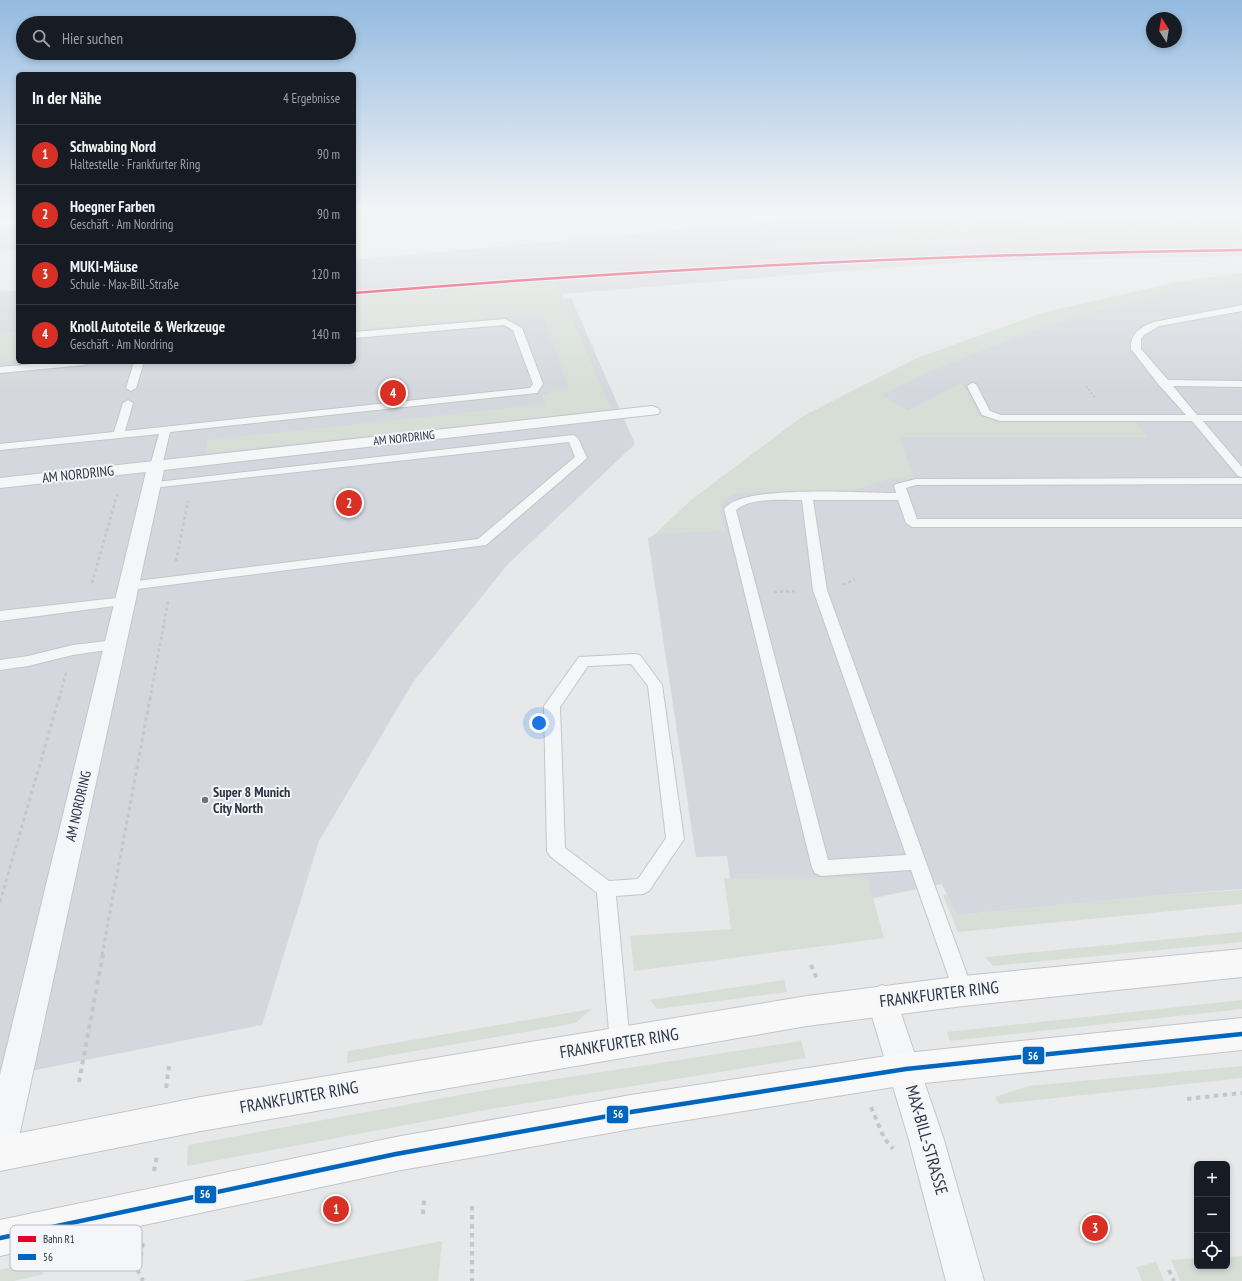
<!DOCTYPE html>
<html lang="de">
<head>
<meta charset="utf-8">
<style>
  :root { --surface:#171b24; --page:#20242c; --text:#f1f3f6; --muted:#9ea1a6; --line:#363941; --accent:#d93025 }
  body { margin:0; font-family:"PT Sans Narrow",sans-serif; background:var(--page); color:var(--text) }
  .controls { position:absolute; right:12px; bottom:12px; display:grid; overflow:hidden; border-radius:6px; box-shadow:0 2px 6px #0003 }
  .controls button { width:36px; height:36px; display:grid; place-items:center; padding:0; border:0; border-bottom:1px solid var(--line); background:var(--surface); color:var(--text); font:20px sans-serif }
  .compass { position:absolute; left:1146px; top:12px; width:36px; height:36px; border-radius:50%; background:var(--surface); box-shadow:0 2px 6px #0003; rotate:348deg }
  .you { position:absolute; left:539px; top:723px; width:14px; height:14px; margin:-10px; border:3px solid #fff; border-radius:50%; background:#1a73e8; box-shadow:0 0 0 6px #1a73e833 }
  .badge { display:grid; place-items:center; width:26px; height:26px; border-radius:50%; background:var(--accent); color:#fff; font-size:13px; font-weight:700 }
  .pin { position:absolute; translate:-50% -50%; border:2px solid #fff; box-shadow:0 1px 4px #0006 }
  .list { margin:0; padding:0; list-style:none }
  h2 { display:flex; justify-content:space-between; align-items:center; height:52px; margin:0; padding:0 16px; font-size:17px }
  h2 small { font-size:13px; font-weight:400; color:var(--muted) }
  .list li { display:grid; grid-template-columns:26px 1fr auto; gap:12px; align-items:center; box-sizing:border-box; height:60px; padding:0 16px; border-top:1px solid var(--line) }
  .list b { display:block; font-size:15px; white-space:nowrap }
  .list p { margin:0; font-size:13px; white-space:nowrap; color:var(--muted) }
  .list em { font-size:13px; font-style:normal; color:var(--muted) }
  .icon { flex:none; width:22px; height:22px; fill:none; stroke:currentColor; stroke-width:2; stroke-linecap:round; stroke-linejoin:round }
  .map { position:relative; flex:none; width:1242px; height:1281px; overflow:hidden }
  .search { position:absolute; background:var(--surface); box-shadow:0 2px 6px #0003; left:16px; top:16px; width:340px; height:44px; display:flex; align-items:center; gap:10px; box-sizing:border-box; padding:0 14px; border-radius:22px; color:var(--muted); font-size:15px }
  .panel { position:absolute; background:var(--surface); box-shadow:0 2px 6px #0003; left:16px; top:72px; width:340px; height:292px; border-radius:6px }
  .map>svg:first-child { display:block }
</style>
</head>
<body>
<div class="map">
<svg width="1242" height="1281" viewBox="0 0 1242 1281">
  <rect width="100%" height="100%" fill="#e6e8ea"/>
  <path fill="#d4d7dd" d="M 0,211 L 18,211 L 18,250 L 0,251 Z
    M 354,211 L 501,211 L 354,223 Z
    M 878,211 L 1042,211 L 958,224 L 959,227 L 1079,220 L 1142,211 L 1242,211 L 1242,256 L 965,262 L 831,272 L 354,311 L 354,260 Z
    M 1242,273 L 1242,889 L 1150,896 L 957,915 L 942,884 L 859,901 L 738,936 L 727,856 L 696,857 L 648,539 L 875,382 L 1172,283 Z
    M 18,290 L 18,340 L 0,341 L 0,292 Z
    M 571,298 L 635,444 L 508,564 L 413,682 L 319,841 L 262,1025 L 0,1077 L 0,347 L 18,345 L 18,362 L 354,362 L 354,317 Z"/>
  <path fill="#d6ded6" d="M 1042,211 L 1142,211 L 1079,220 L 959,227 L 957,224 Z
    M 1242,220 L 1242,237 L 1017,240 L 662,257 L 660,256 L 973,230 Z
    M 1242,274 L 1242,281 C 1162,291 1085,312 1010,340 C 967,356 923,373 882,395 L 908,410 L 962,383 L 979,415 L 998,422 L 1135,421 L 1148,437 L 899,437 L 914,478 L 892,478 L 855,490 L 738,493 C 714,502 721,511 726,531 L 655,534 L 691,500 L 803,416 L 917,358 L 1042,313 L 1172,283 Z
    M 556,281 L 611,409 L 205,453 L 207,440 L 546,404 L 542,395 L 547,395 L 552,391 L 569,388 L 543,317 L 528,315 L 354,329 L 354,297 Z
    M 18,331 L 18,361 L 0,363 L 0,333 Z
    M 867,877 L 884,938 L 634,971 L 630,936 L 731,929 L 724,878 Z
    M 1242,890 L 1242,904 L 958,932 L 943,895 L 947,894 L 957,915 L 1150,896 Z
    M 1242,932 L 1242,942 L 993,966 L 985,957 Z
    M 784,980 L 787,992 L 657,1009 L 650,1000 Z
    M 1242,1000 L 1242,1009 L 950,1041 L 947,1032 Z
    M 591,1009 L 576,1023 L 347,1063 L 348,1051 Z
    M 801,1041 L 806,1058 L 491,1109 L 187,1166 L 188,1145 L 498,1088 Z
    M 1242,1066 L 1242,1078 L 999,1104 L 995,1097 L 1029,1086 Z
    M 442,1241 L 438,1281 L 242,1281 Z
    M 1242,1256 L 1242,1281 L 1180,1281 L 1171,1260 L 1197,1258 L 1197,1266 L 1227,1266 L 1227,1257 Z
    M 33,1262 L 44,1274 L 14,1281 L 0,1281 L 0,1270 Z
    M 1156,1262 L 1164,1281 L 1142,1281 L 1136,1267 Z"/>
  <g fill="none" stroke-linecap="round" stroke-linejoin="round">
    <g stroke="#c4c6c8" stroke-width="2">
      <path id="lane" d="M 1242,305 L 1242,311 L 1159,326 L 1144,335 L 1141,339 L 1141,349 L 1168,380 L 1242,381 L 1242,387 L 1173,386 L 1197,415 L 1242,415 L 1242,421 L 1203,421 L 1242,467 L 1242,477 L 1238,476 L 1192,421 L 1000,421 L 982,415 L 967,386 L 972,383 L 976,384 L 990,411 L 1001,415 L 1186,415 L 1159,385 L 1131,349 C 1130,333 1141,327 1154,322 Z
        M 505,319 L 522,328 L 543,384 L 537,393 L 170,432 L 162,466 L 156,469 L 150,466 L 159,434 L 0,450 L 0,444 L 114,432 L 123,403 L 128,400 L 133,403 L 125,431 L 530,388 L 533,384 L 513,330 L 504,325 L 354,338 L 354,332 Z
        M 54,362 L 89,362 L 84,365 L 0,373 L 0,367 Z
        M 134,362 L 144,362 L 136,388 L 131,391 L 126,388 Z
        M 573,435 L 578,438 L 587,458 L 585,460 L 486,545 L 129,590 L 124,589 L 122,586 L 124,583 L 129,582 L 478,539 L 575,457 L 569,442 L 152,488 L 148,487 L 146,485 L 148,483 Z
        M 1242,478 L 1242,484 L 916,485 L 906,488 L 917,519 L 1242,519 L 1242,527 L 912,527 L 906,523 L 898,500 L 813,500 L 827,590 L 973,991 L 970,998 L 963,1000 L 956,998 L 911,870 L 821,876 L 815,873 L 812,868 L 724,509 C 741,484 864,493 896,493 L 894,486 L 896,484 L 916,479 ZM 802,500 L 813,590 L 906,855 L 828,860 L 736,510 C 750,497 784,500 802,500 Z
        M 125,597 L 130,598 L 132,601 L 130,604 L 0,621 L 0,611 Z
        M 115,640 L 120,642 L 122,645 L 120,648 L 73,655 L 28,666 L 0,670 L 0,660 L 28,656 L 73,645 Z
        M 635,654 L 640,655 L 662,685 L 684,839 L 649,891 L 643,894 L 616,896 L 630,1043 L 627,1050 L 620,1053 L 613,1050 L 610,1043 L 597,893 L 550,856 L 547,851 L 544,706 L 579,657 ZM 631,664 L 648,686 L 666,838 L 638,879 L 609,881 L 565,848 L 560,707 L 588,666 Z"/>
    </g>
    <g stroke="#c4c6c8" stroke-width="2">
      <path id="street" d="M 18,216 L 18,223 L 0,229 L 0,221 Z
        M 652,406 L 658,408 L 660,411 L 658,414 L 164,470 L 17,1146 L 12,1158 L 0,1163 L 0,1075 L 146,472 L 0,488 L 0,478 Z
        M 882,985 L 893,990 L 944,1140 L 984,1281 L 946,1281 L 909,1140 L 867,1000 L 871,990 Z"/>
    </g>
    <g stroke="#c2c5c8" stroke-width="2">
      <path id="primary" d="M 1242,949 L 1242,977 L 963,1006 L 807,1026 L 201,1131 L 0,1171 L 0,1137 L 201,1097 L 807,996 L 963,976 Z
        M 1242,1018 L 1242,1050 L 906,1085 L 631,1129 L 396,1171 L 0,1256 L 0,1220 L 396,1137 L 631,1095 L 906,1053 Z"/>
    </g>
    <path stroke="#c5c6ca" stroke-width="2" stroke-dasharray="2 2" stroke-linecap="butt" d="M 1086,386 L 1095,398
      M 117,496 L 118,492"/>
    <path stroke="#c5c6ca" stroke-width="2.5" stroke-dasharray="3 3" stroke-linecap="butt" d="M 176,561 L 188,501
      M 92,583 L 117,495
      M 843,585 L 855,579
      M 774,592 L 797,591
      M 59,699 L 66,673
      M 150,699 L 168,601"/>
    <path stroke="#c5c6ca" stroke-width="3" stroke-dasharray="3.5 3.5" stroke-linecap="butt" d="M 0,902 L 59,698
      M 102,955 L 150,698"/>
    <path stroke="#c5c6ca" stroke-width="4" stroke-dasharray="4.5 4.5" stroke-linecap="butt" d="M 811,965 L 817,979
      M 79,1082 L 103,954
      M 166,1088 L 169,1066
      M 1187,1099 L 1242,1093
      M 871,1107 L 884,1138 L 893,1149
      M 154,1171 L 157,1156
      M 472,1206 L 472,1281
      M 423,1214 L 424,1199
      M 143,1243 L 138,1271 L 143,1281
      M 1169,1270 L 1174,1281"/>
    <use href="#lane" fill="#f5f6f7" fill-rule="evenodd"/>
    <use href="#street" fill="#f5f6f7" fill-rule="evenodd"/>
    <use href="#primary" fill="#f8f8f8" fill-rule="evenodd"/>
    <g stroke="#f4f6f9" stroke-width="8">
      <path id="bus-1" d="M 0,1238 L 396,1154 L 631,1112 L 906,1069 L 1242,1034"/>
    </g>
    <use href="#bus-1" stroke="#0065bd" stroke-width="4.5"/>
    <g stroke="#f4f6f9" stroke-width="4.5">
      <path id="rail-1" d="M 354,293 C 650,269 945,254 1242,250"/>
    </g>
    <use href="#rail-1" stroke="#e4002b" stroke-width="2.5"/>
  </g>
  <linearGradient id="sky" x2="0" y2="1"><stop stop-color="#93bae0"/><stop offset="0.54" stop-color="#f4f5f6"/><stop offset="1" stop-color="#f4f5f6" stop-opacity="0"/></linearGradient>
  <rect width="1242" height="391" fill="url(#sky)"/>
  <circle fill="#6c737f" stroke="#f4f6f9" stroke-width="1.5" cx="205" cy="800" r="4"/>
  <g text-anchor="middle" stroke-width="4" stroke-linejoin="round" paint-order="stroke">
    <g font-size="12" fill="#2b3445" stroke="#f4f6f9">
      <text transform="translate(404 438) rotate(-6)" y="4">AM NORDRING</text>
    </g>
    <g font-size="14" fill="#2b3445" stroke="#f4f6f9">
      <text transform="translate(78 474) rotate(-6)" y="5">AM NORDRING</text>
      <text transform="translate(78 806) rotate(-77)" y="5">AM NORDRING</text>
    </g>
    <g font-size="14" font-weight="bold" fill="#2b3445" stroke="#f4f6f9" text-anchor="start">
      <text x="213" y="797">Super 8 Munich<tspan x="213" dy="16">City North</tspan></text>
    </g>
    <g font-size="17" fill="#2b3445" stroke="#f4f6f9">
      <text transform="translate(939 994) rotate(-7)" y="6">FRANKFURTER RING</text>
      <text transform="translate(619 1043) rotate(-9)" y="6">FRANKFURTER RING</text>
      <text transform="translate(299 1097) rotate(-10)" y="6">FRANKFURTER RING</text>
      <text transform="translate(927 1140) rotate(74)" y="6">MAX-BILL-STRASSE</text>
    </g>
  </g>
  <rect x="10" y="1225" width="132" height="46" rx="6" fill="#f4f6f9" stroke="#b8bcc3" stroke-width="1"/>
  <rect x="18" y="1236" width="18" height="6" fill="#e4002b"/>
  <rect x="18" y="1254" width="18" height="6" fill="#0065bd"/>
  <g font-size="11" fill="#2b3445">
    <text x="43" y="1243">Bahn R1</text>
    <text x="43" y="1261">56</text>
  </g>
  <g stroke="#f4f6f9" stroke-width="1.5">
    <rect x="1022" y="1046" width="23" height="19" rx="4" fill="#0065bd"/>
    <rect x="606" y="1105" width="23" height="19" rx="4" fill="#0065bd"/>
    <rect x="194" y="1185" width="23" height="19" rx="4" fill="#0065bd"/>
  </g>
  <g font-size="11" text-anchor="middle" font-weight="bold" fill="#fff">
    <text x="1033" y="1060">56</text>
    <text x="618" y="1118">56</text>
    <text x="205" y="1198">56</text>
  </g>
</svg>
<div class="controls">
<button>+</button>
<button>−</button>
<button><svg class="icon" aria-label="locate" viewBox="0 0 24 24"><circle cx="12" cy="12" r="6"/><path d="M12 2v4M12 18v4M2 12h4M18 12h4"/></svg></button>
</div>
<svg class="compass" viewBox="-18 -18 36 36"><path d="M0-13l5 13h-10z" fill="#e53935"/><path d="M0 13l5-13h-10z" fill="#9ea1a6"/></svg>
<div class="you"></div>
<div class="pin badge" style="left:336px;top:1209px">1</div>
<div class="pin badge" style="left:349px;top:503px">2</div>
<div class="pin badge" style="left:1095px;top:1228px">3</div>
<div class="pin badge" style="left:393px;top:393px">4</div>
<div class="search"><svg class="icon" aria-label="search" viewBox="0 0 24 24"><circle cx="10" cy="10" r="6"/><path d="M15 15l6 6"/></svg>Hier suchen</div>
<section class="panel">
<h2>In der Nähe<small>4 Ergebnisse</small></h2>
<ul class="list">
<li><span class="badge">1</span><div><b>Schwabing Nord</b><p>Haltestelle · Frankfurter Ring</p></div><em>90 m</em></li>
<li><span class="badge">2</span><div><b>Hoegner Farben</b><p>Geschäft · Am Nordring</p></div><em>90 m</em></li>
<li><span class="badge">3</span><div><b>MUKI-Mäuse</b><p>Schule · Max-Bill-Straße</p></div><em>120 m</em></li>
<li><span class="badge">4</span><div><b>Knoll Autoteile &amp; Werkzeuge</b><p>Geschäft · Am Nordring</p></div><em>140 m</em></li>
</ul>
</section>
</div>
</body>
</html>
